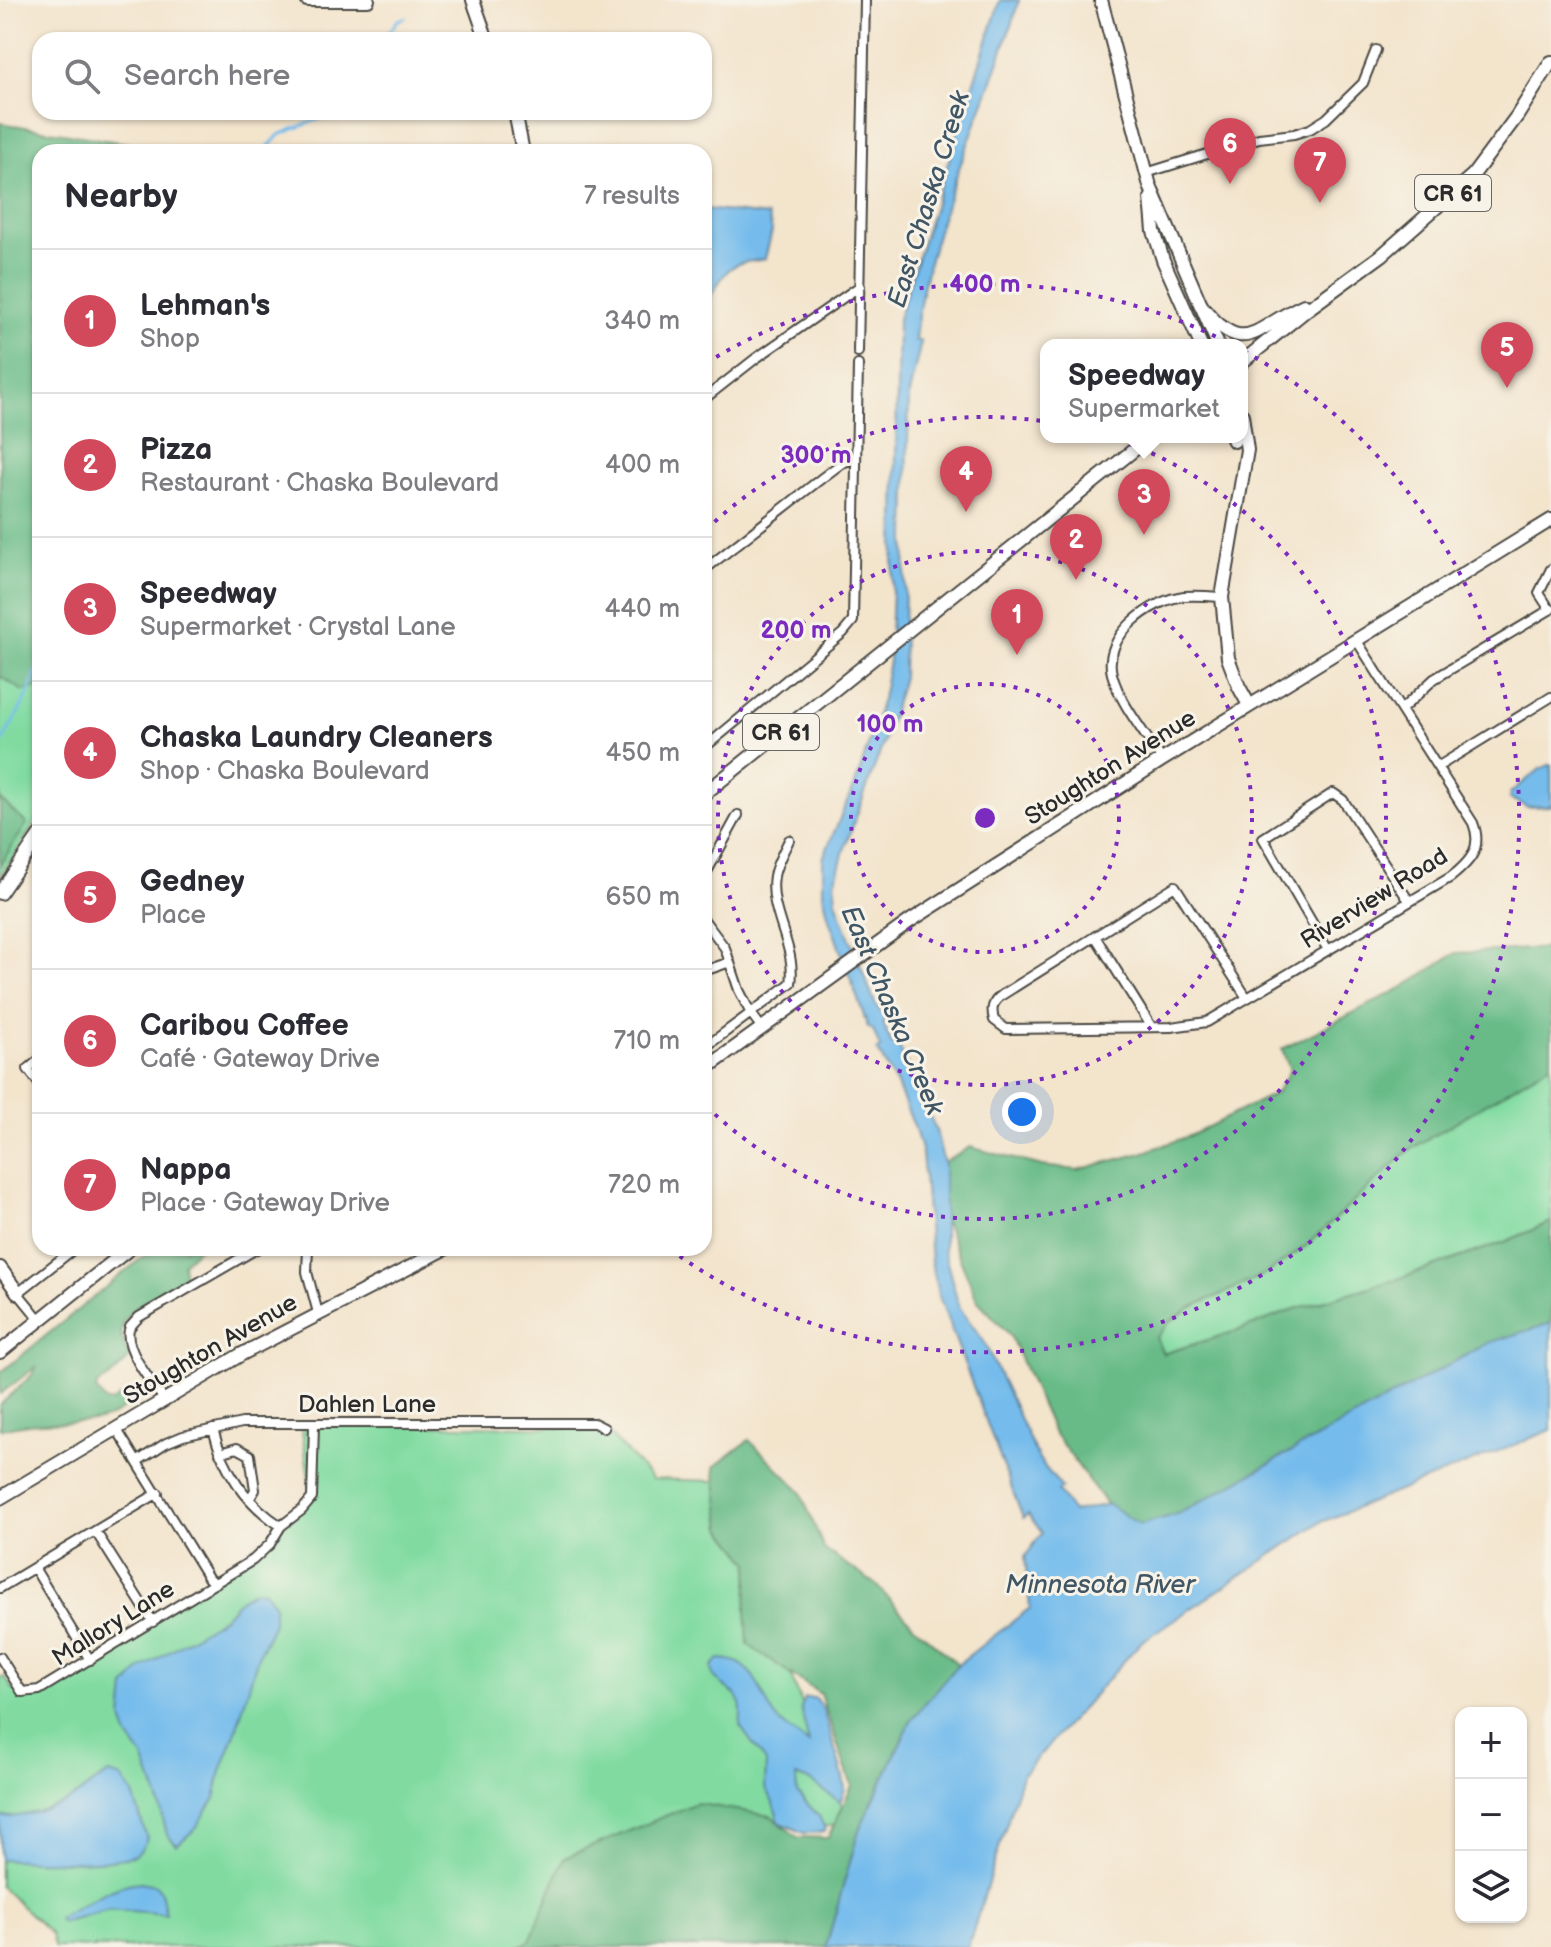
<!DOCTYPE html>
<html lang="en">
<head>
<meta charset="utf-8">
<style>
  :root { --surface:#fff; --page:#f2f2f3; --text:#2b2b33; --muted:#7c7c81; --line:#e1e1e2; --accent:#d1495b }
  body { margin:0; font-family:"Balsamiq Sans",sans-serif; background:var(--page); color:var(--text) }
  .controls { position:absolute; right:24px; bottom:24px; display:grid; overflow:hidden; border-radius:16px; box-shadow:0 2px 6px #0004 }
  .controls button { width:72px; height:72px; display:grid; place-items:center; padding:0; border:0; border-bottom:2px solid var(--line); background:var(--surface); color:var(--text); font:40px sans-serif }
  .you { position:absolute; left:1022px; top:1112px; width:28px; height:28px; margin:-20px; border:6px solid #fff; border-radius:50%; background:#1a73e8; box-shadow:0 0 0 12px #1a73e833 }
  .badge { display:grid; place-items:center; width:52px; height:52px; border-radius:50%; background:var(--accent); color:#fff; font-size:26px; font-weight:700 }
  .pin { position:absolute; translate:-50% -66px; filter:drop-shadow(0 2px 4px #0008) }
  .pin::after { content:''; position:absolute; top:42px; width:28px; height:24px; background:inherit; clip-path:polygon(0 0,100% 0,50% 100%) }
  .popup { position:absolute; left:1040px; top:339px; width:208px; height:104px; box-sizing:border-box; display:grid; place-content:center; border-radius:16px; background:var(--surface); filter:drop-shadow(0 2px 6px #0005); font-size:26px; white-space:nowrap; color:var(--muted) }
  .popup b { font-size:30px; color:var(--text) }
  .popup::after { content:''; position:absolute; left:50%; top:100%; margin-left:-16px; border:16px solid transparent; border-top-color:var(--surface) }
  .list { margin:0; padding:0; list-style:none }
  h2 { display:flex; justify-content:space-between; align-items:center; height:104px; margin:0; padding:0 32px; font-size:34px }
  h2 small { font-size:26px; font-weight:400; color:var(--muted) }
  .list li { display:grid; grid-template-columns:52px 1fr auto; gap:24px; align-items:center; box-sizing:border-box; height:144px; padding:0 32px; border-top:2px solid var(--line) }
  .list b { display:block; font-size:30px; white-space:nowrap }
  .list p { margin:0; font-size:26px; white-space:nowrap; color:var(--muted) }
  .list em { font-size:26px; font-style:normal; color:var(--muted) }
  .icon { flex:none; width:44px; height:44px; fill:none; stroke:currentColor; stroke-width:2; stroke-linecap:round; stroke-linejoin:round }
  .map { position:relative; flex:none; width:1551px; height:1947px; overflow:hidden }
  .search { position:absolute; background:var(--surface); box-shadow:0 2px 6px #0004; left:32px; top:32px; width:680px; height:88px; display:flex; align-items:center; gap:20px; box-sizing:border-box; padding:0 28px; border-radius:24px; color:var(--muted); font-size:30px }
  .panel { position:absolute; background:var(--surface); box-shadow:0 2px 6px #0004; left:32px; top:144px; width:680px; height:1112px; border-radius:24px }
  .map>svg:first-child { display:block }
</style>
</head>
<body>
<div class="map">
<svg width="1551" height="1947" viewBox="0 0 1551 1947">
  <rect width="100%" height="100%" fill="#f7f3e8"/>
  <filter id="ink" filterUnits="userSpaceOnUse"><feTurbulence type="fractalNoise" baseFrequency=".0125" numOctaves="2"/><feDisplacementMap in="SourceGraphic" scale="16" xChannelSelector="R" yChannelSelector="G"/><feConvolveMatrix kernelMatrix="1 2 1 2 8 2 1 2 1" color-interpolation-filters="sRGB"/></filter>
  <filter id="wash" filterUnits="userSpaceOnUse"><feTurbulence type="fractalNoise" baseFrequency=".006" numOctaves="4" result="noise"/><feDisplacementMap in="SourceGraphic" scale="32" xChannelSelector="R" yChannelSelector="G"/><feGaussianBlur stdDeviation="1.8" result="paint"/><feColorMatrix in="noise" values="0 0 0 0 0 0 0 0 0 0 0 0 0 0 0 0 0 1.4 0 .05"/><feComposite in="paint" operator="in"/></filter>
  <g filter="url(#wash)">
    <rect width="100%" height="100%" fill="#f3e4cc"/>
    <path fill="#81dba1" stroke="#568366" stroke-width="2" d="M 0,549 L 40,565 L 40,815 L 0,877 Z
      M 1551,1064 L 1551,1222 L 1507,1241 L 1404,1277 L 1295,1309 L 1243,1329 L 1162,1354 L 1156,1338 L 1168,1323 L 1190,1308 L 1264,1275 L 1306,1246 L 1408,1151 Z
      M 301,1424 L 604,1428 L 652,1479 L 716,1481 L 722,1528 L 750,1563 L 746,1610 L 791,1676 L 849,1824 L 796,1829 L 712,1806 L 564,1858 L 530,1941 L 516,1947 L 54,1947 L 51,1934 L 0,1886 L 0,1678 L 5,1677 L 13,1689 L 32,1699 L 47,1695 L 72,1680 L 281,1526 L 312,1498 Z"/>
    <path fill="#68bb87" stroke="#4a7359" stroke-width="2" d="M 0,123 L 181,152 L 40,152 L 40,687 L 23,691 L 0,676 Z
      M 0,799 L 27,824 L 0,865 Z
      M 1551,948 L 1551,1064 L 1408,1151 L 1306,1246 L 1264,1275 L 1190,1308 L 1169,1322 L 1156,1338 L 1163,1354 L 1243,1329 L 1295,1309 L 1404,1277 L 1507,1241 L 1551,1222 L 1551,1327 L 1188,1517 L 1136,1532 L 1114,1515 L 1052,1430 L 1010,1335 L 977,1300 L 944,1219 L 943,1163 L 970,1147 L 1042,1166 L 1077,1170 L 1142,1153 L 1192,1135 L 1276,1093 L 1290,1070 L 1282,1049 L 1402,988 L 1456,953 Z
      M 154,1248 L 199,1248 L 183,1263 L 185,1278 C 169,1287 124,1309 122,1327 C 120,1338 126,1348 130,1358 L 109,1378 L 97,1385 L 96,1390 L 106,1402 L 112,1402 L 120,1396 L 128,1403 C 110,1428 71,1421 44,1423 C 29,1423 15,1426 0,1429 L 0,1405 L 31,1376 L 37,1366 L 0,1394 L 0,1373 Z
      M 749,1440 L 800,1490 L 824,1549 L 875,1584 L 914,1626 L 958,1664 L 912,1719 L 859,1830 L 826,1947 L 515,1947 L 530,1941 L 564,1858 L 696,1803 L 771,1816 L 797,1837 L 828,1838 L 852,1786 L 820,1694 L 748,1645 L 746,1610 L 750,1563 L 722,1528 L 714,1467 Z"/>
    <path fill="#74bcec" stroke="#50748c" stroke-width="2" d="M 1000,0 L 1019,0 C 986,113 926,224 915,340 L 921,342 L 909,394 L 903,677 L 887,733 L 844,850 L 835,883 L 836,900 L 843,921 L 875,1003 L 885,1019 L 883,1023 L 892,1044 L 897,1042 L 936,1130 L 944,1165 L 944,1251 L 959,1307 L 983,1340 L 1039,1460 L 1062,1488 L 1058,1491 L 1073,1512 L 1108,1504 L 1140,1525 L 1180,1513 L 1488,1343 L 1551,1323 L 1551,1430 L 1319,1523 L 1141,1642 L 1022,1775 L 968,1947 L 826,1947 L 859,1830 L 912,1719 L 958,1664 L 1030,1608 L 1025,1557 L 1042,1533 L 1028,1514 L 1023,1518 L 938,1294 L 931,1261 L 922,1153 L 914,1126 L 897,1085 L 877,1050 L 880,1048 L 873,1030 L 868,1027 L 830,922 L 823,894 L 823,858 L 859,774 L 882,699 L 889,661 L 895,522 L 898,319 Z
      M 704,209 L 768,216 L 772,231 L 765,259 C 757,261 746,261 738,264 C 721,271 716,292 704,305 Z
      M 1551,764 L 1551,806 L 1527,807 L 1509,798 L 1510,793 L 1540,769 Z
      M 264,1590 L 274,1604 L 274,1623 L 258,1656 L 236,1731 L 221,1771 L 215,1798 L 196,1828 L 177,1845 L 167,1835 L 159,1801 L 143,1757 L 127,1735 L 122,1719 L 125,1687 L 140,1670 L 224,1617 L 241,1598 L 254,1591 Z
      M 719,1659 C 760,1659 757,1696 778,1720 C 787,1729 799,1736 809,1744 L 801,1708 L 805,1698 L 815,1698 L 823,1709 L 843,1777 L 845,1789 L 840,1802 L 810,1781 L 796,1776 L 797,1793 L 819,1816 L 825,1829 L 824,1832 L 804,1833 L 779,1822 L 773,1803 L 765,1788 L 766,1762 L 740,1726 C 745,1687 731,1698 713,1675 L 712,1666 Z
      M 109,1774 L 122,1778 L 133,1794 L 147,1838 C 145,1843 142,1850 138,1853 C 120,1866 25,1861 0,1859 L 0,1817 C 20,1818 52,1809 71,1799 C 85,1792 94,1780 109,1774 Z
      M 141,1882 L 156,1885 L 161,1892 L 166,1914 L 109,1909 L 61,1922 L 58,1918 C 84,1904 112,1884 141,1882 Z"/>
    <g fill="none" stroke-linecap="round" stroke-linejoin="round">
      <path stroke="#74bcec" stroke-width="3" d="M 383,40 L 398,20 L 405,18
        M 264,152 L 279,135 L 337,112
        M 0,746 L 28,695 L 40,659"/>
    </g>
  </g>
  <g filter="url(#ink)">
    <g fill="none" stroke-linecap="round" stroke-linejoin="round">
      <g stroke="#494743" stroke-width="12">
        <path id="street" d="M 1146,173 L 1259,138 L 1294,134 L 1310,129 L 1326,119 L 1363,83 L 1376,50
          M 858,352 L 865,0
          M 704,399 L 755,359 L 860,286
          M 704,570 L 822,478 L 842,463 L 856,458
          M 1550,610 L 1539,593 L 1551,569
          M 1402,709 L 1434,679 L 1551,609
          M 704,748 L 843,633 L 853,621 L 858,365
          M 1162,760 C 1145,733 1120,704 1112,674 C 1102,636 1151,600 1184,596 C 1197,595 1209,596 1222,597
          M 1439,766 L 1551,697
          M 704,877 L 738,815
          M 704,920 L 725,948 L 739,990 L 750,1012 L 762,1028
          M 1095,936 L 1151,1026
          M 1328,950 L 1263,838 L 1333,793 L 1343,800 L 1409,901
          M 704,971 L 730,962
          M 1247,998 L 1175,886 L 1002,995 C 992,1002 991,1009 994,1020 L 1006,1029 L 1171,1027 L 1207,1022 L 1451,877 C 1470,862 1483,848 1473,823 L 1357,641
          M 704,1048 L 791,983 C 797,947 768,912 774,876 C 776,864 784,851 789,840
          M 40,1059 L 28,1069 L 40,1085
          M 308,1248 L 307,1272 L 318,1313
          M 40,1320 L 18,1293 L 75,1248
          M 164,1399 C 153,1385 121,1346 130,1327 C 130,1327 138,1318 139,1317 L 258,1248
          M 116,1428 L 209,1579 L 216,1583
          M 213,1429 C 223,1469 246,1504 281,1526
          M 220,1453 L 237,1448 L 250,1455 L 255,1490 L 250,1498
          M 138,1461 L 166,1443 L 183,1436 L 242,1423 L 594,1423 L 604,1428
          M 96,1532 L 153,1622
          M 35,1569 L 90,1660
          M 0,1588 L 158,1493
          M 0,1657 L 22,1692 L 39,1690 L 253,1560 L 270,1544 L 281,1526 L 302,1510 L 312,1498 L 314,1424"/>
      </g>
      <g stroke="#494743" stroke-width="16">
        <path id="secondary" d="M 307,0 L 368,0
          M 473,0 L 487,40
          M 1101,0 L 1150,186 L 1218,345
          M 515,112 L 523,152
          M 1151,198 L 1154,231 L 1163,260 L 1201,345
          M 1242,415 L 1247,450 L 1222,597 L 1228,658 L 1239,687 L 1249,705
          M 0,893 L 40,835
          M 704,1070 L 910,921 L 1162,760 L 1551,520
          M 0,1268 L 18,1293
          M 0,1498 L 242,1354 L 447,1248"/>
      </g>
      <g stroke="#494743" stroke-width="16">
        <path id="primary" d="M 1200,304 C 1244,361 1255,327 1304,305
          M 1242,362 L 1305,311 L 1382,255 L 1473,175 L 1517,116 L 1551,62
          M 1232,437 L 1234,441
          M 704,794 L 1150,437
          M 0,1352 L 130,1248"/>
      </g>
      <use href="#street" stroke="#fff" stroke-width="8"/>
      <use href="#secondary" stroke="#fff" stroke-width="12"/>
      <use href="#primary" stroke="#fff" stroke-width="12"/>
    </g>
  </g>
  <g fill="none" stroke="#7b2cbf" stroke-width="4" stroke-dasharray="4 8">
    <circle cx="985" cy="818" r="134"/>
    <circle cx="985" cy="818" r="267"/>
    <path d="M706 530A401 401 0 1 1 706 1106"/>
    <path d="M706 363A534 534 0 1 1 671 1250"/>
  </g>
  <g text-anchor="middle" stroke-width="6" stroke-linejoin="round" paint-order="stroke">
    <g fill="#f7f3e8" stroke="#686764" stroke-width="2">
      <rect x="1415" y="175" width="76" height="36" rx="6"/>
      <rect x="743" y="714" width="76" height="36" rx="6"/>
    </g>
    <g font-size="22" font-weight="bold" fill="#2b2b2b">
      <text x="1453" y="201">CR 61</text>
      <text x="781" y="740">CR 61</text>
    </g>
    <g font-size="24" fill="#2b2b2b" stroke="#f7f3e8">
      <text transform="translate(1110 767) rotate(-32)" y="8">Stoughton Avenue</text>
      <text transform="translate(1374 898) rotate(-32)" y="8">Riverview Road</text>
      <text transform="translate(210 1349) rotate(-30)" y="8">Stoughton Avenue</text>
      <text x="367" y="1412">Dahlen Lane</text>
      <text transform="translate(113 1623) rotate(-32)" y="8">Mallory Lane</text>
    </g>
    <g font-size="26" font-style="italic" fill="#415665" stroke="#f7f3e8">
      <text transform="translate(928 199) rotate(-73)" y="9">East Chaska Creek</text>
      <text transform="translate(893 1010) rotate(67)" y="9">East Chaska Creek</text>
      <text x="1100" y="1593">Minnesota River</text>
    </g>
  </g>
  <circle cx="985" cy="818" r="12" fill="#7b2cbf" stroke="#f7f3e8" stroke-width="4"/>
  <g font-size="24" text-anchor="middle" font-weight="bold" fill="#7b2cbf" stroke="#f7f3e8" stroke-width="6" stroke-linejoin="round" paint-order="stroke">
    <text x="985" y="292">400 m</text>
    <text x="816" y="463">300 m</text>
    <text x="796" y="638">200 m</text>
    <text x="890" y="732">100 m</text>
  </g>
</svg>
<div class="controls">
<button>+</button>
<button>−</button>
<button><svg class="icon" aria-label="layers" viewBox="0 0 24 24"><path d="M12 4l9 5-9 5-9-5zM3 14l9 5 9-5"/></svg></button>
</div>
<div class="you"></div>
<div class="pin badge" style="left:1017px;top:655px">1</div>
<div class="pin badge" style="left:1076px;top:580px">2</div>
<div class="pin badge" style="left:1144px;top:535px">3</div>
<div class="popup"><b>Speedway</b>Supermarket</div>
<div class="pin badge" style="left:966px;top:512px">4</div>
<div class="pin badge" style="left:1507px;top:388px">5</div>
<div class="pin badge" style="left:1230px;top:184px">6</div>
<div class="pin badge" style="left:1320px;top:203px">7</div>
<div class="search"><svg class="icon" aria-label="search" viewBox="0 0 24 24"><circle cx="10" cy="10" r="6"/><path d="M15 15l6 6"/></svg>Search here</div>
<section class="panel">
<h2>Nearby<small>7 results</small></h2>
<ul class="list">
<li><span class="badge">1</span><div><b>Lehman's</b><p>Shop</p></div><em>340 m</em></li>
<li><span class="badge">2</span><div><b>Pizza</b><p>Restaurant · Chaska Boulevard</p></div><em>400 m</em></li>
<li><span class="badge">3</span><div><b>Speedway</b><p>Supermarket · Crystal Lane</p></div><em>440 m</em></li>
<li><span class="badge">4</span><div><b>Chaska Laundry Cleaners</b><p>Shop · Chaska Boulevard</p></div><em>450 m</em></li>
<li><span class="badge">5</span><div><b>Gedney</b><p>Place</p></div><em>650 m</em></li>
<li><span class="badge">6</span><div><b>Caribou Coffee</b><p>Café · Gateway Drive</p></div><em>710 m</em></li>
<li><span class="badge">7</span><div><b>Nappa</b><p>Place · Gateway Drive</p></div><em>720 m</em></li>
</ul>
</section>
</div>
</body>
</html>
